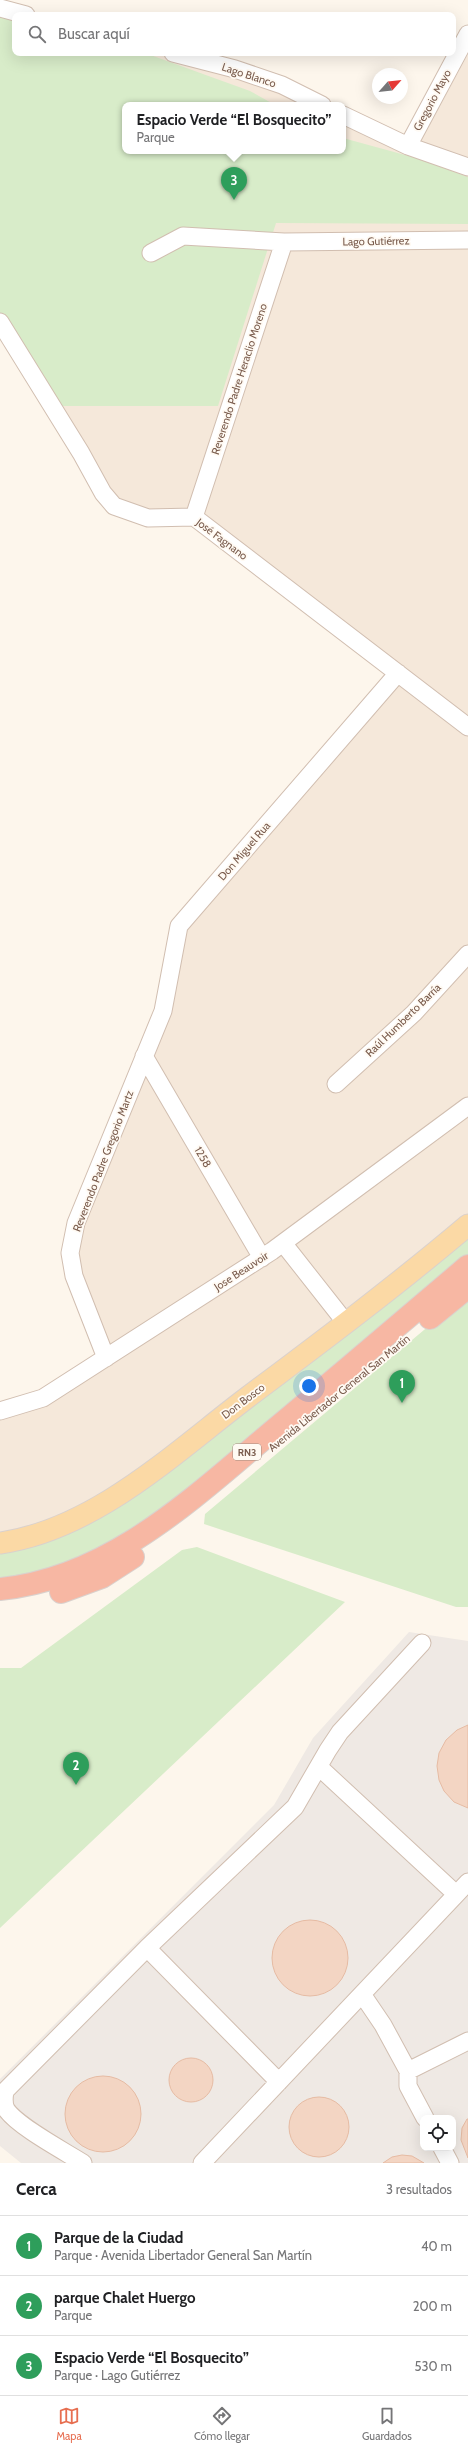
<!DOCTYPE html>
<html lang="es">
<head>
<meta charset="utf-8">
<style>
  :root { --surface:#fff; --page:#f6f6f6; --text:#202124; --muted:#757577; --line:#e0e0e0; --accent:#e76f51 }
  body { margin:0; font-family:Cabin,sans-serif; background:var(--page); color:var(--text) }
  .controls { position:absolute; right:12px; bottom:12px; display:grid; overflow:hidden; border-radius:8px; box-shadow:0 4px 16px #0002 }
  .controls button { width:36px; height:36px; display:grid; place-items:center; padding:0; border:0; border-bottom:1px solid var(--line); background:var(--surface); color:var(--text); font:20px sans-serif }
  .compass { position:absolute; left:372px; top:68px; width:36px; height:36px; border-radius:50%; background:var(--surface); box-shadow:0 4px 16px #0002; rotate:63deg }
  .you { position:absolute; left:309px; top:1386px; width:14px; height:14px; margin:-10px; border:3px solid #fff; border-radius:50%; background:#1a73e8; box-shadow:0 0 0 6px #1a73e833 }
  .badge { display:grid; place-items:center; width:26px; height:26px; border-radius:50%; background:var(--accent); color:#fff; font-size:13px; font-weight:700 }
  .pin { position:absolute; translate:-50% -33px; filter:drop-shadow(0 1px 2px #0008) }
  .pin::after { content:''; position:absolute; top:21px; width:14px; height:12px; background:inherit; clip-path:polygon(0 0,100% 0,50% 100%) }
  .popup { position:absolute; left:122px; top:102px; width:224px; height:52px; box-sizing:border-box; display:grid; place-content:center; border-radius:8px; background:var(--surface); filter:drop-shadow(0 1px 3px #0005); font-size:13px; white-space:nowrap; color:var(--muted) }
  .popup b { font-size:15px; color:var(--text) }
  .popup::after { content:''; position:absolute; left:50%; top:100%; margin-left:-8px; border:8px solid transparent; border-top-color:var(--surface) }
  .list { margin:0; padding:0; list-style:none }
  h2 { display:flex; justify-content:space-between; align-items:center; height:52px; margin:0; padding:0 16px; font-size:17px }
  h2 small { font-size:13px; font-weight:400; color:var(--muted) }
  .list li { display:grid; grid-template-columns:26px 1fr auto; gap:12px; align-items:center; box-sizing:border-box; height:60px; padding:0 16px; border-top:1px solid var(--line) }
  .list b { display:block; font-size:15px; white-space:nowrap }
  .list p { margin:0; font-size:13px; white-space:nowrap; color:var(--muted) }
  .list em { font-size:13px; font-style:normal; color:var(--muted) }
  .icon { flex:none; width:22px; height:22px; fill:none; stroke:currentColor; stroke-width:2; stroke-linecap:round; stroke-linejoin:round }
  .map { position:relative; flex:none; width:468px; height:2163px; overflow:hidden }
  .search { position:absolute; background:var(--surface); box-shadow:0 4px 16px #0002; left:12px; right:12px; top:12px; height:44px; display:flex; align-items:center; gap:10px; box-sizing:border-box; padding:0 14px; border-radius:8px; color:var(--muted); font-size:15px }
  .sheet { height:232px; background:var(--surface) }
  nav { display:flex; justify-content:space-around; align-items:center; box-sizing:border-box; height:56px; border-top:1px solid var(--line); background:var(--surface); font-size:11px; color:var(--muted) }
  nav a { display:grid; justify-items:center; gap:2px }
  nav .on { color:var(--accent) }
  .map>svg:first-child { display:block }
</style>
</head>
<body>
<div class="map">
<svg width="468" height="2163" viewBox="0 0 468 2163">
  <rect width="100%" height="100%" fill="#fdf6ec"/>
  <path fill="#f5e8da" d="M 0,8 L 15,15 L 15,53 L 173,53 L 322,105 L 125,105 L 125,151 L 343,151 L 343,115 L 421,140 L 468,54 L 468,1225 L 121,1493 L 0,1543 L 0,1411 L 106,1358 L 70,1253 L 144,1056 L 179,926 L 398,674 L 194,517 L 114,506 L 0,322 Z"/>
  <path fill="#efe9e4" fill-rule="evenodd" d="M 409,1632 L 468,1641 L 468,2163 L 21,2163 L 0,2146 L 0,2079 L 274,1805 L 313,1738 ZM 423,2118 L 453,2118 L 453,2148 L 423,2148 Z"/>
  <path fill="#d8ecc9" d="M 0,9 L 15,15 L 15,53 L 145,53 L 250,91 L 275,105 L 125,105 L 125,151 L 343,151 L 343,138 L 416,158 L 468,177 L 468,224 L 276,223 L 218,406 L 58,406 L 0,313 Z
    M 468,1225 L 468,1266 L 154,1527 L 0,1589 L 0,1543 L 72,1523 Z
    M 468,1293 L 468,1607 L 456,1607 L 204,1524 L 205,1514 Z
    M 197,1547 L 345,1602 L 0,1928 L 0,1668 L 21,1668 L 182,1550 Z"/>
  <path fill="#f3d5c3" stroke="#e6bba3" d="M 468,1725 L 468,1808 L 454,1802 L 444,1791 L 439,1780 L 437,1766 L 439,1753 L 446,1740 L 457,1730 Z
    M272 1958a38 38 0 1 1 76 0a38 38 0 1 1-76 0Z
    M169 2080a22 22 0 1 1 44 0a22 22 0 1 1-44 0Z
    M65 2114a38 38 0 1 1 76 0a38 38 0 1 1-76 0Z
    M289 2127a30 30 0 1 1 60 0a30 30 0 1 1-60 0Z
    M 467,2119 L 468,2119 L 468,2158 L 461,2140 L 462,2128 Z
    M 402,2155 L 412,2156 L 424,2163 L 383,2163 L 392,2157 Z"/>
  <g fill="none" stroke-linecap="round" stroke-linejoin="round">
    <g stroke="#d1beb0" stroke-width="19">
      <path id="minor" d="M 0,8 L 26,15
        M 173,53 L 235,69 L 282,85 L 322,105
        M 343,115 L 408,146 L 468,167
        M 408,146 L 468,34
        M 151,253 L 183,236 L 284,242 L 468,240
        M 0,322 L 81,453 L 103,493 L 114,506 L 148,518 L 194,517 L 468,727
        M 194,517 L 284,242
        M 144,1056 L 262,1258
        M 336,1084 L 414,1013 L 468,954
        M 283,1243 L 346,1323
        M 106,1358 L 74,1276 L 70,1253 L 76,1223 L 163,1011 L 179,926 L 398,673
        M 0,1411 L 43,1398 L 272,1251 L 468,1106
        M 319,1767 L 456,1894
        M 147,1948 L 279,2082
        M 362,1994 L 383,2025 L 408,2071 L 468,2041
        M 408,2071 L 408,2086 L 425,2118
        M 442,2148 L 450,2163
        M 83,2163 C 64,2151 17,2126 6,2109 C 3,2103 4,2097 5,2091 L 147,1948 L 295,1807 L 328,1750 L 340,1732 L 422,1643
        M 202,2163 L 468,1882"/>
    </g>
    <g stroke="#dad1cd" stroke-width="23">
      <path id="major" d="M 0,1543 C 93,1530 172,1455 244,1400 C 320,1343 396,1286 468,1225"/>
    </g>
    <g stroke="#dad1cd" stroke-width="24">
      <path id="highway" d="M 430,1318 L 468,1287
        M 0,1589 C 115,1578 201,1490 286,1420 C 347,1369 407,1318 468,1266
        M 61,1592 L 102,1577 L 133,1557"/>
    </g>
    <use href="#minor" stroke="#fff" stroke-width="17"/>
    <use href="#major" stroke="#fbd9a5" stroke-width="21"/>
    <use href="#highway" stroke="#f7b7a3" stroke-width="22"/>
  </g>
  <g text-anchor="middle" stroke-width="3.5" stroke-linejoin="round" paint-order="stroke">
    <rect fill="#fffaf3" stroke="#a28b7f" stroke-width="1" x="233" y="1444" width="28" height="16" rx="3"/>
    <g font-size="10" font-weight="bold" fill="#7a5c4d">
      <text x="247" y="1456">RN3</text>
    </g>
    <g font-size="11" fill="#7a5c4d" stroke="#fffaf3">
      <text transform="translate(249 75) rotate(18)" y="4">Lago Blanco</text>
      <text transform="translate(432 100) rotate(-62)" y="4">Gregorio Mayo</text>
      <text transform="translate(376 241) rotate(-1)" y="4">Lago Gutiérrez</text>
      <text transform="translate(239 379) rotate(-72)" y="4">Reverendo Padre Heraclio Moreno</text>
      <text transform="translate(222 539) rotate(37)" y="4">José Fagnano</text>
      <text transform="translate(244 851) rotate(-49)" y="4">Don Miguel Rua</text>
      <text transform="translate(403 1020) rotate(-44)" y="4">Raúl Humberto Barría</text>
      <text transform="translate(203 1157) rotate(60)" y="4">1258</text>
      <text transform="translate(103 1161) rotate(-69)" y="4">Reverendo Padre Gregorio Martz</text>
      <text transform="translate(241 1271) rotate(-33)" y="4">Jose Beauvoir</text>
      <text transform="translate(339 1393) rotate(-39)" y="4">Avenida Libertador General San Martín</text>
      <text transform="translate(243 1401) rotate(-37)" y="4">Don Bosco</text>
    </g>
  </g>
</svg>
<div class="controls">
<button><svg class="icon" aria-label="locate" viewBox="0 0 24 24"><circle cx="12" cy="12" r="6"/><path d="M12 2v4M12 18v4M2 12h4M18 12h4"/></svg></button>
</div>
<svg class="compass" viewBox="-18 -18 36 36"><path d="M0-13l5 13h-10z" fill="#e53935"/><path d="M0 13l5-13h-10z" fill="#757577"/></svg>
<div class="you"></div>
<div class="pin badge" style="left:402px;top:1403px;background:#2e9e5b">1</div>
<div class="pin badge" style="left:76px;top:1785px;background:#2e9e5b">2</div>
<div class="pin badge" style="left:234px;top:200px;background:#2e9e5b">3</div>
<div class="popup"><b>Espacio Verde “El Bosquecito”</b>Parque</div>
<div class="search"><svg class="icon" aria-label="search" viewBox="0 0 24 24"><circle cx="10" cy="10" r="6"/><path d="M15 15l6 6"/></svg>Buscar aquí</div>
</div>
<section class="sheet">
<h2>Cerca<small>3 resultados</small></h2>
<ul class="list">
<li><span class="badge" style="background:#2e9e5b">1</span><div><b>Parque de la Ciudad</b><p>Parque · Avenida Libertador General San Martín</p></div><em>40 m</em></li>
<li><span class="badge" style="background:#2e9e5b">2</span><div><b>parque Chalet Huergo</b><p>Parque</p></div><em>200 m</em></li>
<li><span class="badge" style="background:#2e9e5b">3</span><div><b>Espacio Verde “El Bosquecito”</b><p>Parque · Lago Gutiérrez</p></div><em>530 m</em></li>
</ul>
</section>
<nav>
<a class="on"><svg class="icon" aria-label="map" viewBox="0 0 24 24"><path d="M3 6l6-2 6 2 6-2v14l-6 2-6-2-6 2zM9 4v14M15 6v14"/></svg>Mapa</a>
<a><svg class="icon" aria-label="directions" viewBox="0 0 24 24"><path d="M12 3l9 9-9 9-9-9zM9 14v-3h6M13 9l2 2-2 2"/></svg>Cómo llegar</a>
<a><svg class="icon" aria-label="saved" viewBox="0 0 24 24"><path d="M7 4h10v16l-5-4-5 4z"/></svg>Guardados</a>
</nav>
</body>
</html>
